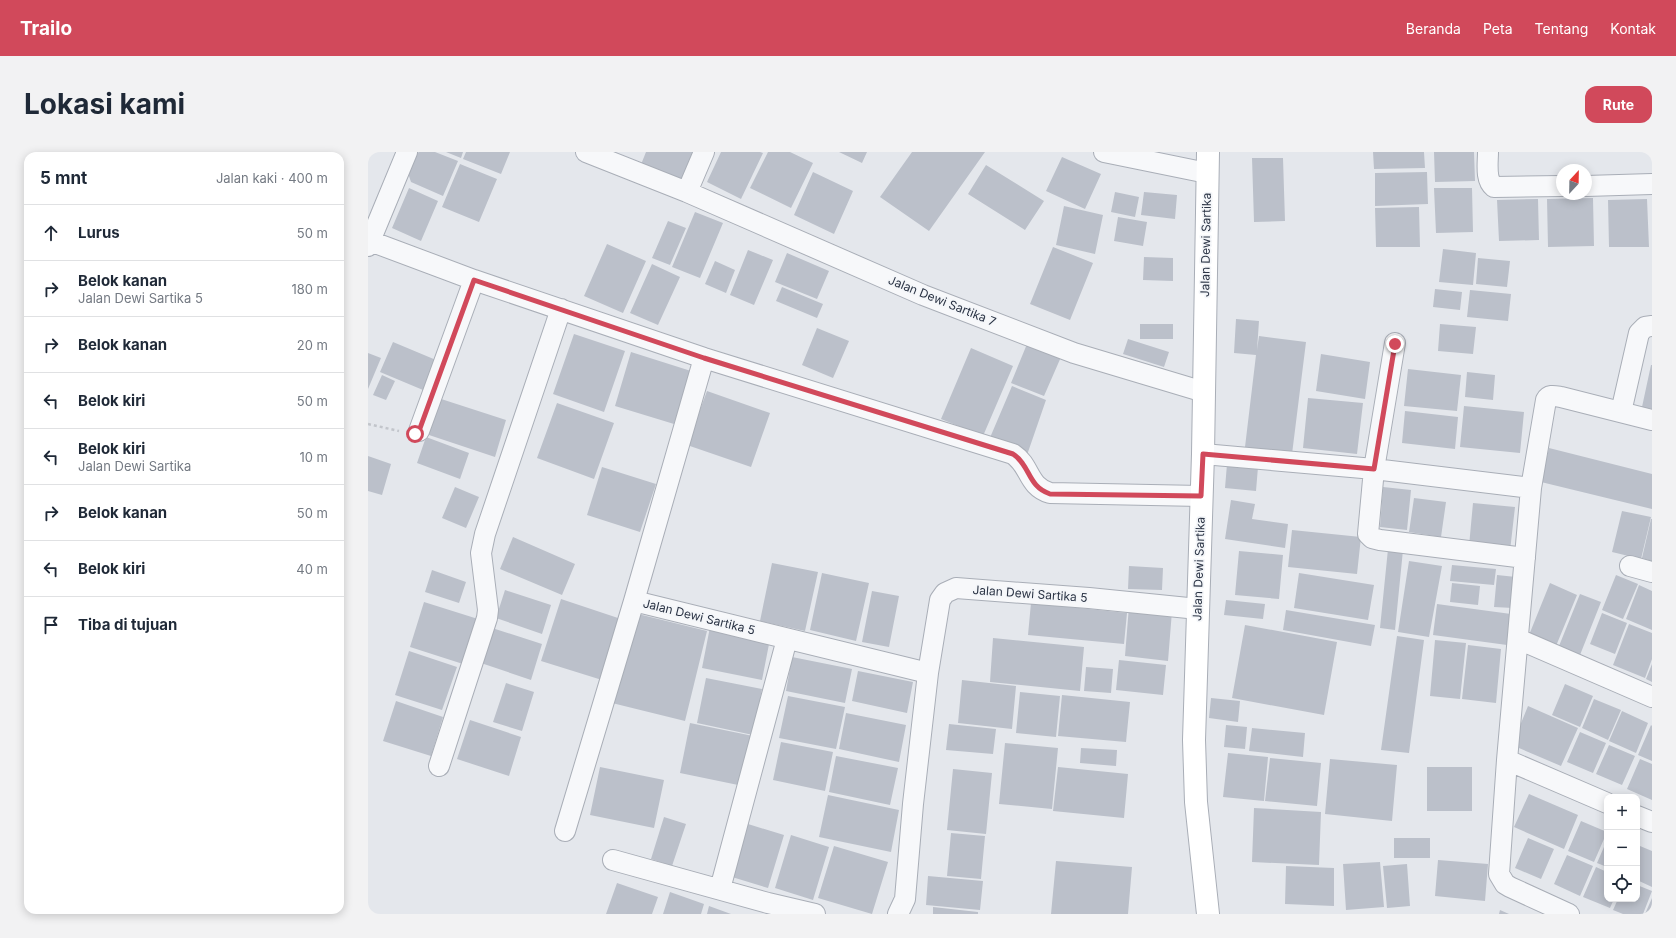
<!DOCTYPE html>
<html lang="id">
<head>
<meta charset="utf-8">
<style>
  :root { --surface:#fff; --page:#f2f2f3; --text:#1f2937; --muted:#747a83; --line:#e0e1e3; --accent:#d1495b }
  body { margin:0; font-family:Inter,sans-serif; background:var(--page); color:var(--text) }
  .controls { position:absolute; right:12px; bottom:12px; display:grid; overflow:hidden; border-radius:8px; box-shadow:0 2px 10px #0003 }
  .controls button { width:36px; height:36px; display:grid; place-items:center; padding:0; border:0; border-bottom:1px solid var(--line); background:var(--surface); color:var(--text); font:20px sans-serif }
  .compass { position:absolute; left:1188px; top:12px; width:36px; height:36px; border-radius:50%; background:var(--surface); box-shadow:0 2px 10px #0003; rotate:22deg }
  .stop { position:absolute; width:12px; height:12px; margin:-9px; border:3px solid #d1495b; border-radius:50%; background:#fff }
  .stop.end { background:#d1495b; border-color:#fff; box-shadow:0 1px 4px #0008 }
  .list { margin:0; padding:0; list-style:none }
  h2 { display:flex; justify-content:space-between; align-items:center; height:52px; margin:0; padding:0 16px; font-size:17px }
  h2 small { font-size:13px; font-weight:400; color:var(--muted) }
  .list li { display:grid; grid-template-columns:26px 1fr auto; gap:12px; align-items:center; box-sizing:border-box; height:56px; padding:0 16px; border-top:1px solid var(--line) }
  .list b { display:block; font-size:15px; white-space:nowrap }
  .list p { margin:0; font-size:13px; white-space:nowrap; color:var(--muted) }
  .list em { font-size:13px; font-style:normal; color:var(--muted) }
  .icon { flex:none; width:22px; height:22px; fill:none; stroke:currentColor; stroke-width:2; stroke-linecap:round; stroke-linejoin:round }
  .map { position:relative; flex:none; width:1284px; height:762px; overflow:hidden; border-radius:12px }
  header { display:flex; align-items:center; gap:24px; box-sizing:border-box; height:56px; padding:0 20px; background:var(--accent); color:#fff }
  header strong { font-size:19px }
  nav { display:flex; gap:22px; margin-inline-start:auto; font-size:14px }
  .intro { display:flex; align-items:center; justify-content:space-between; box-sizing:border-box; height:96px; padding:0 24px }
  h1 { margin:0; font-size:28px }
  .button { padding:10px 18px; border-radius:12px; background:var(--accent); color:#fff; font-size:14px; font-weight:700 }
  main { display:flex; gap:24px; padding:0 24px }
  aside { flex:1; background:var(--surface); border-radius:12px; box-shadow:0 2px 10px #0003 }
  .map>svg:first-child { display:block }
</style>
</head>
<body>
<header>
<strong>Trailo</strong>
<nav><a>Beranda</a><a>Peta</a><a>Tentang</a><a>Kontak</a></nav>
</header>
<div class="intro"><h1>Lokasi kami</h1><a class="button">Rute</a></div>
<main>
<aside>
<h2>5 mnt<small>Jalan kaki · 400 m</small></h2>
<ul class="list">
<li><svg class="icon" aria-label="ahead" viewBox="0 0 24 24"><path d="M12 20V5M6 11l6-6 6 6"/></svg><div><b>Lurus</b></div><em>50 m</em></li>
<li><svg class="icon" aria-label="right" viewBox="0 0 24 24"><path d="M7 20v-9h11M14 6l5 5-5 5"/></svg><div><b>Belok kanan</b><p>Jalan Dewi Sartika 5</p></div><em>180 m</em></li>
<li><svg class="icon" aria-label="right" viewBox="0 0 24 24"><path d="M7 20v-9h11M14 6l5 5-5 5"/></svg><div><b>Belok kanan</b></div><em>20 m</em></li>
<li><svg class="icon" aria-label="left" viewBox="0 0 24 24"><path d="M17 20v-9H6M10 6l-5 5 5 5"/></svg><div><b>Belok kiri</b></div><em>50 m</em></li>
<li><svg class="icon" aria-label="left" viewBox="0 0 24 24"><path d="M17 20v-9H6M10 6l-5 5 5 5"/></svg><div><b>Belok kiri</b><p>Jalan Dewi Sartika</p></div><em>10 m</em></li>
<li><svg class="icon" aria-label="right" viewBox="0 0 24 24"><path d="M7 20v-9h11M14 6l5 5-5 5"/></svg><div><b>Belok kanan</b></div><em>50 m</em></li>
<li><svg class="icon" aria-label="left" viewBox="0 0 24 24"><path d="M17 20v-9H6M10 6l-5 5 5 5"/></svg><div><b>Belok kiri</b></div><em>40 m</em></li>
<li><svg class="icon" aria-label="arrive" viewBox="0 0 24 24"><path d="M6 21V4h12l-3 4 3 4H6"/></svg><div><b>Tiba di tujuan</b></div></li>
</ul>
</aside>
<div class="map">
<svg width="1284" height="762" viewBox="0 0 1284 762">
  <rect width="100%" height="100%" fill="#e4e7ec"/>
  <path fill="#bbc0ca" d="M 51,0 L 67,0 L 90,9 L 75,44 L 43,30 L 36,9 Z
    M 78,0 L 95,0 L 93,6 Z
    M 98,0 L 142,0 L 133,22 L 95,7 Z
    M 278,0 L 326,0 L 313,32 L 272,15 Z
    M 353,0 L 392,0 L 395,1 L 373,47 L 339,30 Z
    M 400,0 L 422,0 L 445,11 L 423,56 L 382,36 Z
    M 471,0 L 499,0 L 494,11 Z
    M 544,0 L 617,0 L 561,79 L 512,45 Z
    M 1005,0 L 1056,0 L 1057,16 L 1006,17 Z
    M 1066,0 L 1106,0 L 1107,29 L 1067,30 Z
    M 694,5 L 733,22 L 717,57 L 678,39 Z
    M 884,6 L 915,6 L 917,69 L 886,70 Z
    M 92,12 L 129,27 L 111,70 L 74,55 Z
    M 618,13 L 676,49 L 657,78 L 600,42 Z
    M 445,20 L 485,39 L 466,82 L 426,63 Z
    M 1059,20 L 1060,52 L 1007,54 L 1007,21 Z
    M 41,36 L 70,49 L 53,89 L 24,76 Z
    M 1066,36 L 1104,36 L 1105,80 L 1068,81 Z
    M 747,40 L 771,45 L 767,65 L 743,60 Z
    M 776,40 L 809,43 L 807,67 L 773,63 Z
    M 1225,46 L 1226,94 L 1180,95 L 1179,47 Z
    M 1170,47 L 1171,88 L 1131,89 L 1129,48 Z
    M 1279,47 L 1281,95 L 1241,95 L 1240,48 Z
    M 696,54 L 735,63 L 727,102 L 688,93 Z
    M 1051,55 L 1052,95 L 1008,95 L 1007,56 Z
    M 327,60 L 355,71 L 332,126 L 304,115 Z
    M 750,65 L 779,70 L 775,94 L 746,89 Z
    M 300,69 L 318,76 L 302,113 L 284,106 Z
    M 239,92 L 278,109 L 255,161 L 216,144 Z
    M 685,95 L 725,111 L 702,168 L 662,152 Z
    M 1075,97 L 1108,101 L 1105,133 L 1071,130 Z
    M 380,98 L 405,108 L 386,153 L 362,143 Z
    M 419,101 L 461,119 L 449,147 L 407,130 Z
    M 776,105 L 805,106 L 805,129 L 775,128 Z
    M 1110,106 L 1142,109 L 1139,135 L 1108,132 Z
    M 347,109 L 367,118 L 358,141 L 337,132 Z
    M 284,112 L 312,125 L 290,173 L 262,161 Z
    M 414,135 L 455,152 L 449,166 L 408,149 Z
    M 1067,137 L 1094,140 L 1092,158 L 1065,155 Z
    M 1102,138 L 1143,142 L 1140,169 L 1099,165 Z
    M 868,167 L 891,169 L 889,198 L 891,184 L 938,190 L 924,302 L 877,295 L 888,203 L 866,201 Z
    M 772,172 L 805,172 L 805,187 L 772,187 Z
    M 1072,172 L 1108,175 L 1105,202 L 1070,199 Z
    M 449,176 L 481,189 L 465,226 L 434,213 Z
    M 206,182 L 257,199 L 236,260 L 185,242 Z
    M 760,187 L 801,200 L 796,215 L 755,202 Z
    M 25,190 L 68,208 L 55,238 L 12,220 Z
    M 659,192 L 693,205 L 676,244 L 643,231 Z
    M 603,196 L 645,214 L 615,284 L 573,267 Z
    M 263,200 L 323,219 L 306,272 L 247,254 Z
    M 0,201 L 13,206 L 0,237 Z
    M 953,202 L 1002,210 L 997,247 L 948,239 Z
    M 1283,213 L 1284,213 L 1284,257 L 1274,255 Z
    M 1040,217 L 1093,223 L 1089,259 L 1036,254 Z
    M 1099,220 L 1127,223 L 1125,248 L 1097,245 Z
    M 14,223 L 27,229 L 18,248 L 5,243 Z
    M 644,234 L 678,248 L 659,303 L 621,288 Z
    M 339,239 L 402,261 L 383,315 L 319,293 Z
    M 67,245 L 138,268 L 127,305 L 55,281 Z
    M 940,246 L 995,251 L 989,302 L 935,296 Z
    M 189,251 L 246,271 L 226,327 L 169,306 Z
    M 1096,254 L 1156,260 L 1152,301 L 1092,295 Z
    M 1037,259 L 1090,265 L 1087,297 L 1034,291 Z
    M 58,285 L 101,301 L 92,327 L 49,311 Z
    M 1181,296 L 1284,322 L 1284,357 L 1173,330 Z
    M 0,304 L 23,312 L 14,343 L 0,339 Z
    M 859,312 L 890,315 L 888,339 L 857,336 Z
    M 234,315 L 288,332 L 272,380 L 219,363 Z
    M 87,335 L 111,345 L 98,376 L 74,366 Z
    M 1015,335 L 1043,338 L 1039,378 L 1012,375 Z
    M 1046,346 L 1078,350 L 1073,385 L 1041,380 Z
    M 863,348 L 887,352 L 884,367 L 920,372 L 917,396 L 857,387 Z
    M 1105,351 L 1147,355 L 1142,399 L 1101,394 Z
    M 1254,359 L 1283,365 L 1273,407 L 1244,400 Z
    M 1283,367 L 1284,367 L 1284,409 L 1274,406 Z
    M 924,378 L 993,385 L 989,422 L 920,415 Z
    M 145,385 L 207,412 L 194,443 L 132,417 Z
    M 1020,397 L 1035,398 L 1027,478 L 1012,476 Z
    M 871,399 L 915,403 L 911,447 L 867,443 Z
    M 1041,409 L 1074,414 L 1061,485 L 1030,480 Z
    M 404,411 L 450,420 L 437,479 L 392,469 Z
    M 1084,413 L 1128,417 L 1126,433 L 1082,429 Z
    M 761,414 L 795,416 L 794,438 L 760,437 Z
    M 64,418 L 98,430 L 91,451 L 57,440 Z
    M 454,421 L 501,431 L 488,489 L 442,478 Z
    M 931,421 L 1006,433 L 1000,468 L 926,456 Z
    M 1129,423 L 1148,425 L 1145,456 L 1126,455 Z
    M 1248,423 L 1270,432 L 1255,467 L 1234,458 Z
    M 1084,431 L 1112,434 L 1110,453 L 1082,450 Z
    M 1182,431 L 1209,443 L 1188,494 L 1161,483 Z
    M 1271,433 L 1284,439 L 1284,478 L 1258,467 Z
    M 137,438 L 183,453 L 174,482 L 128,466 Z
    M 504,439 L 531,444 L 521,495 L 494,490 Z
    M 1212,442 L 1233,450 L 1212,503 L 1191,494 Z
    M 193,447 L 253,467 L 234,528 L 173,509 Z
    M 858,448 L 897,452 L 895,467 L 856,463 Z
    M 56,450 L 110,467 L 95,512 L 42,495 Z
    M 663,451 L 759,461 L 756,492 L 660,483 Z
    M 1069,452 L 1143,462 L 1139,493 L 1065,483 Z
    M 761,454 L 804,459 L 800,509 L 757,504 Z
    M 918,458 L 1007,473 L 1003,494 L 915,478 Z
    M 266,461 L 339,479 L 317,569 L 244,551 Z
    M 1234,461 L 1259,471 L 1247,502 L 1222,492 Z
    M 1261,472 L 1284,481 L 1284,507 L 1277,526 L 1245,513 Z
    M 877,473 L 969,490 L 956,563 L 864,546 Z
    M 121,475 L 174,492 L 163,528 L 110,510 Z
    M 342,475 L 402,487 L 394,528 L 334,516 Z
    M 1029,484 L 1056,488 L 1041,601 L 1013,598 Z
    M 625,486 L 716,495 L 712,539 L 622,530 Z
    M 1067,488 L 1098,491 L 1092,547 L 1062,544 Z
    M 1100,493 L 1133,497 L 1128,551 L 1094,547 Z
    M 41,499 L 89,515 L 74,558 L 27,543 Z
    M 424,505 L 484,517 L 477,551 L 418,539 Z
    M 751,508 L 798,513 L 795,543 L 748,538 Z
    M 1284,512 L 1284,530 L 1278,527 Z
    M 718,515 L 745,517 L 743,541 L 716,539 Z
    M 490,519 L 545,530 L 539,561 L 484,549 Z
    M 338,526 L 394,537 L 385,583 L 329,571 Z
    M 594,528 L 648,534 L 644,577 L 590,571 Z
    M 138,531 L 166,540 L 154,579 L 125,570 Z
    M 1197,532 L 1225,544 L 1212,575 L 1184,563 Z
    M 652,540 L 692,544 L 688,585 L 648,581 Z
    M 694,543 L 762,550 L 758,590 L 690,584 Z
    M 420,544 L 477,555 L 468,597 L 411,586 Z
    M 843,546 L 872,549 L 870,570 L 841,566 Z
    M 1226,547 L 1253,558 L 1240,588 L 1214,576 Z
    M 28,549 L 75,565 L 63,604 L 15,589 Z
    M 1160,554 L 1210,576 L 1193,614 L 1144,593 Z
    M 1254,559 L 1280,571 L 1268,601 L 1241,589 Z
    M 478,561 L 538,573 L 531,610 L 471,597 Z
    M 102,568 L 153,585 L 141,624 L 89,607 Z
    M 322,571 L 385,584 L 375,634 L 312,621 Z
    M 581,572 L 628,577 L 625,602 L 578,598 Z
    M 858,573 L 879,575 L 877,597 L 856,595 Z
    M 1283,573 L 1284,574 L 1284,609 L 1270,603 Z
    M 884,576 L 937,581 L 935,605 L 881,599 Z
    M 1212,580 L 1238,591 L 1225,621 L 1199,610 Z
    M 413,590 L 465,600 L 457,639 L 405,628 Z
    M 637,591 L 690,596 L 684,657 L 631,652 Z
    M 1241,593 L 1267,604 L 1254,633 L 1228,622 Z
    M 713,596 L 749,598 L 748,614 L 712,611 Z
    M 860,601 L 900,605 L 896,649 L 855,645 Z
    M 468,604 L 530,616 L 522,653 L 461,640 Z
    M 902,606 L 953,611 L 949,654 L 897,649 Z
    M 962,607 L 1029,613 L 1024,669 L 957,662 Z
    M 1272,607 L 1284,612 L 1284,648 L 1259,637 Z
    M 232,615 L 296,628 L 286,676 L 222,663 Z
    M 690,615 L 760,622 L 756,666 L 685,659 Z
    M 1059,615 L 1104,615 L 1104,659 L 1059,659 Z
    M 585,617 L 624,621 L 618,682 L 579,678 Z
    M 1161,642 L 1210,663 L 1196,697 L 1146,675 Z
    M 460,643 L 531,658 L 523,700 L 451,685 Z
    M 886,656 L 953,660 L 951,713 L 884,710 Z
    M 296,665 L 318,672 L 304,714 L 283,707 Z
    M 1213,669 L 1239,680 L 1226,710 L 1200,699 Z
    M 380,672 L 416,683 L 400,736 L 364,725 Z
    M 583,681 L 617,684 L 613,727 L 579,724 Z
    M 423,683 L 461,695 L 445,748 L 407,736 Z
    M 1026,686 L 1062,686 L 1062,706 L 1026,706 Z
    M 1160,686 L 1186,697 L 1173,727 L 1147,716 Z
    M 1239,688 L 1239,715 L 1229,711 Z
    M 466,694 L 520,710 L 504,762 L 450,746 Z
    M 1272,694 L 1284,699 L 1284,735 L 1269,728 L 1269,702 Z
    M 1199,703 L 1225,714 L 1212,744 L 1186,732 Z
    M 1070,708 L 1120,712 L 1117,749 L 1067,744 Z
    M 688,709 L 764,715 L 760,762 L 683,762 Z
    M 1012,710 L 1016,755 L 978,758 L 975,712 Z
    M 1039,712 L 1042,754 L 1019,756 L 1015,714 Z
    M 918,714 L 966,716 L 966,754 L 917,752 Z
    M 1228,715 L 1239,720 L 1239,747 L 1246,747 L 1242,756 L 1215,745 Z
    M 560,724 L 615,729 L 612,758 L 558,753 Z
    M 249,731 L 290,745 L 284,762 L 238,762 Z
    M 1269,733 L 1284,739 L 1275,762 L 1255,762 L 1245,758 L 1250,747 L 1269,747 Z
    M 302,740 L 336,752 L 333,762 L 295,762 Z
    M 1284,746 L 1284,762 L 1277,762 Z
    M 341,754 L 363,762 L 339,762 Z
    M 565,755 L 610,760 L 610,762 L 565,762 Z
    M 1132,758 L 1141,762 L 1131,762 Z"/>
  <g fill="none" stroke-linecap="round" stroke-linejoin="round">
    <g stroke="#a9aeb7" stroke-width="22">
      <path id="minor" d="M 218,0 L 319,40 L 555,143 L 706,201 L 836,240
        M 736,0 L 839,21
        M 1120,0 C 1120,11 1117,28 1126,35 L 1194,34
        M 1218,34 L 1284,32
        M 319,40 L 336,0
        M 2,89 L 106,128 L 336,206 L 645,302 C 663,314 659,334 682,341 L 833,344
        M 0,94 L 39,0
        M 1027,191 L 1006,317 L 1000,382 L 1004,386 L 1012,388 L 1157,406
        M 1253,260 L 1271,181 L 1277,175 L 1284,174
        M 51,279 L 106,128
        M 835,302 L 1006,317 L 1163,336
        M 1262,414 L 1284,420
        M 266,449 L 560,521
        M 1150,487 L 1284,545
        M 1139,608 L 1239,651
        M 71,614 L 119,466 L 120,458 L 113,401 L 117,382 L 193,157
        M 1269,664 L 1284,670
        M 197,679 L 266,449 L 336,206
        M 245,708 L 400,751 L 447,762
        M 352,737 L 419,487
        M 530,762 L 537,747 L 545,652 L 560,521 L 572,448 L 577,441 L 588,436 L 721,446 L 830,457
        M 1201,762 L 1142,735 L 1137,732 L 1131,722 L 1139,608 L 1163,336 L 1178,248 C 1181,242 1187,244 1193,245 L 1284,268"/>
    </g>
    <g stroke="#a9aeb7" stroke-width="24">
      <path id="secondary" d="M 840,762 L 828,650 L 826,588 L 835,302 L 840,0"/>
    </g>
    <path stroke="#c2c5cb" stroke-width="2.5" stroke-dasharray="3 3" stroke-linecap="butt" d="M 0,272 L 31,279"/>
    <use href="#minor" stroke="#f7f8fa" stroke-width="20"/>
    <use href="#secondary" stroke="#fff" stroke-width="22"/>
  </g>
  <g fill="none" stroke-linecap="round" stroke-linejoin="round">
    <path stroke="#d1495b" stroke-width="5" d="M 47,282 L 51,279 L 106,128 L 336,206 L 645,302 C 663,314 659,334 682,342 L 833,344 L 835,302 L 1006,317 L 1027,192"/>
  </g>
  <g text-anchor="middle" stroke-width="3.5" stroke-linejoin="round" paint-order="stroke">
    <g font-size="12" fill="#2b3445" stroke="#f4f6f9">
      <text transform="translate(838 93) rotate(-89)" y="4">Jalan Dewi Sartika</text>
      <text transform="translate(574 149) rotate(22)" y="4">Jalan Dewi Sartika 7</text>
      <text transform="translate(831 417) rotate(-88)" y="4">Jalan Dewi Sartika</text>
      <text transform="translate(662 442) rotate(4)" y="4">Jalan Dewi Sartika 5</text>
      <text transform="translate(331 465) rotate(14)" y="4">Jalan Dewi Sartika 5</text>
    </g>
  </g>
</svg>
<div class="controls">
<button>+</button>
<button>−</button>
<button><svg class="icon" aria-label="locate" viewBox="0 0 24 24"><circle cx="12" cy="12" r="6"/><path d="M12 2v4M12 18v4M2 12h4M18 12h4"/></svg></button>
</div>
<svg class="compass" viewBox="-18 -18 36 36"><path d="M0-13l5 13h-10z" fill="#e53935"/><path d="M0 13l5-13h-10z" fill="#747a83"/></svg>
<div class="stop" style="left:47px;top:282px"></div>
<div class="stop end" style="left:1027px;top:192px"></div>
</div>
</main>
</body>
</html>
